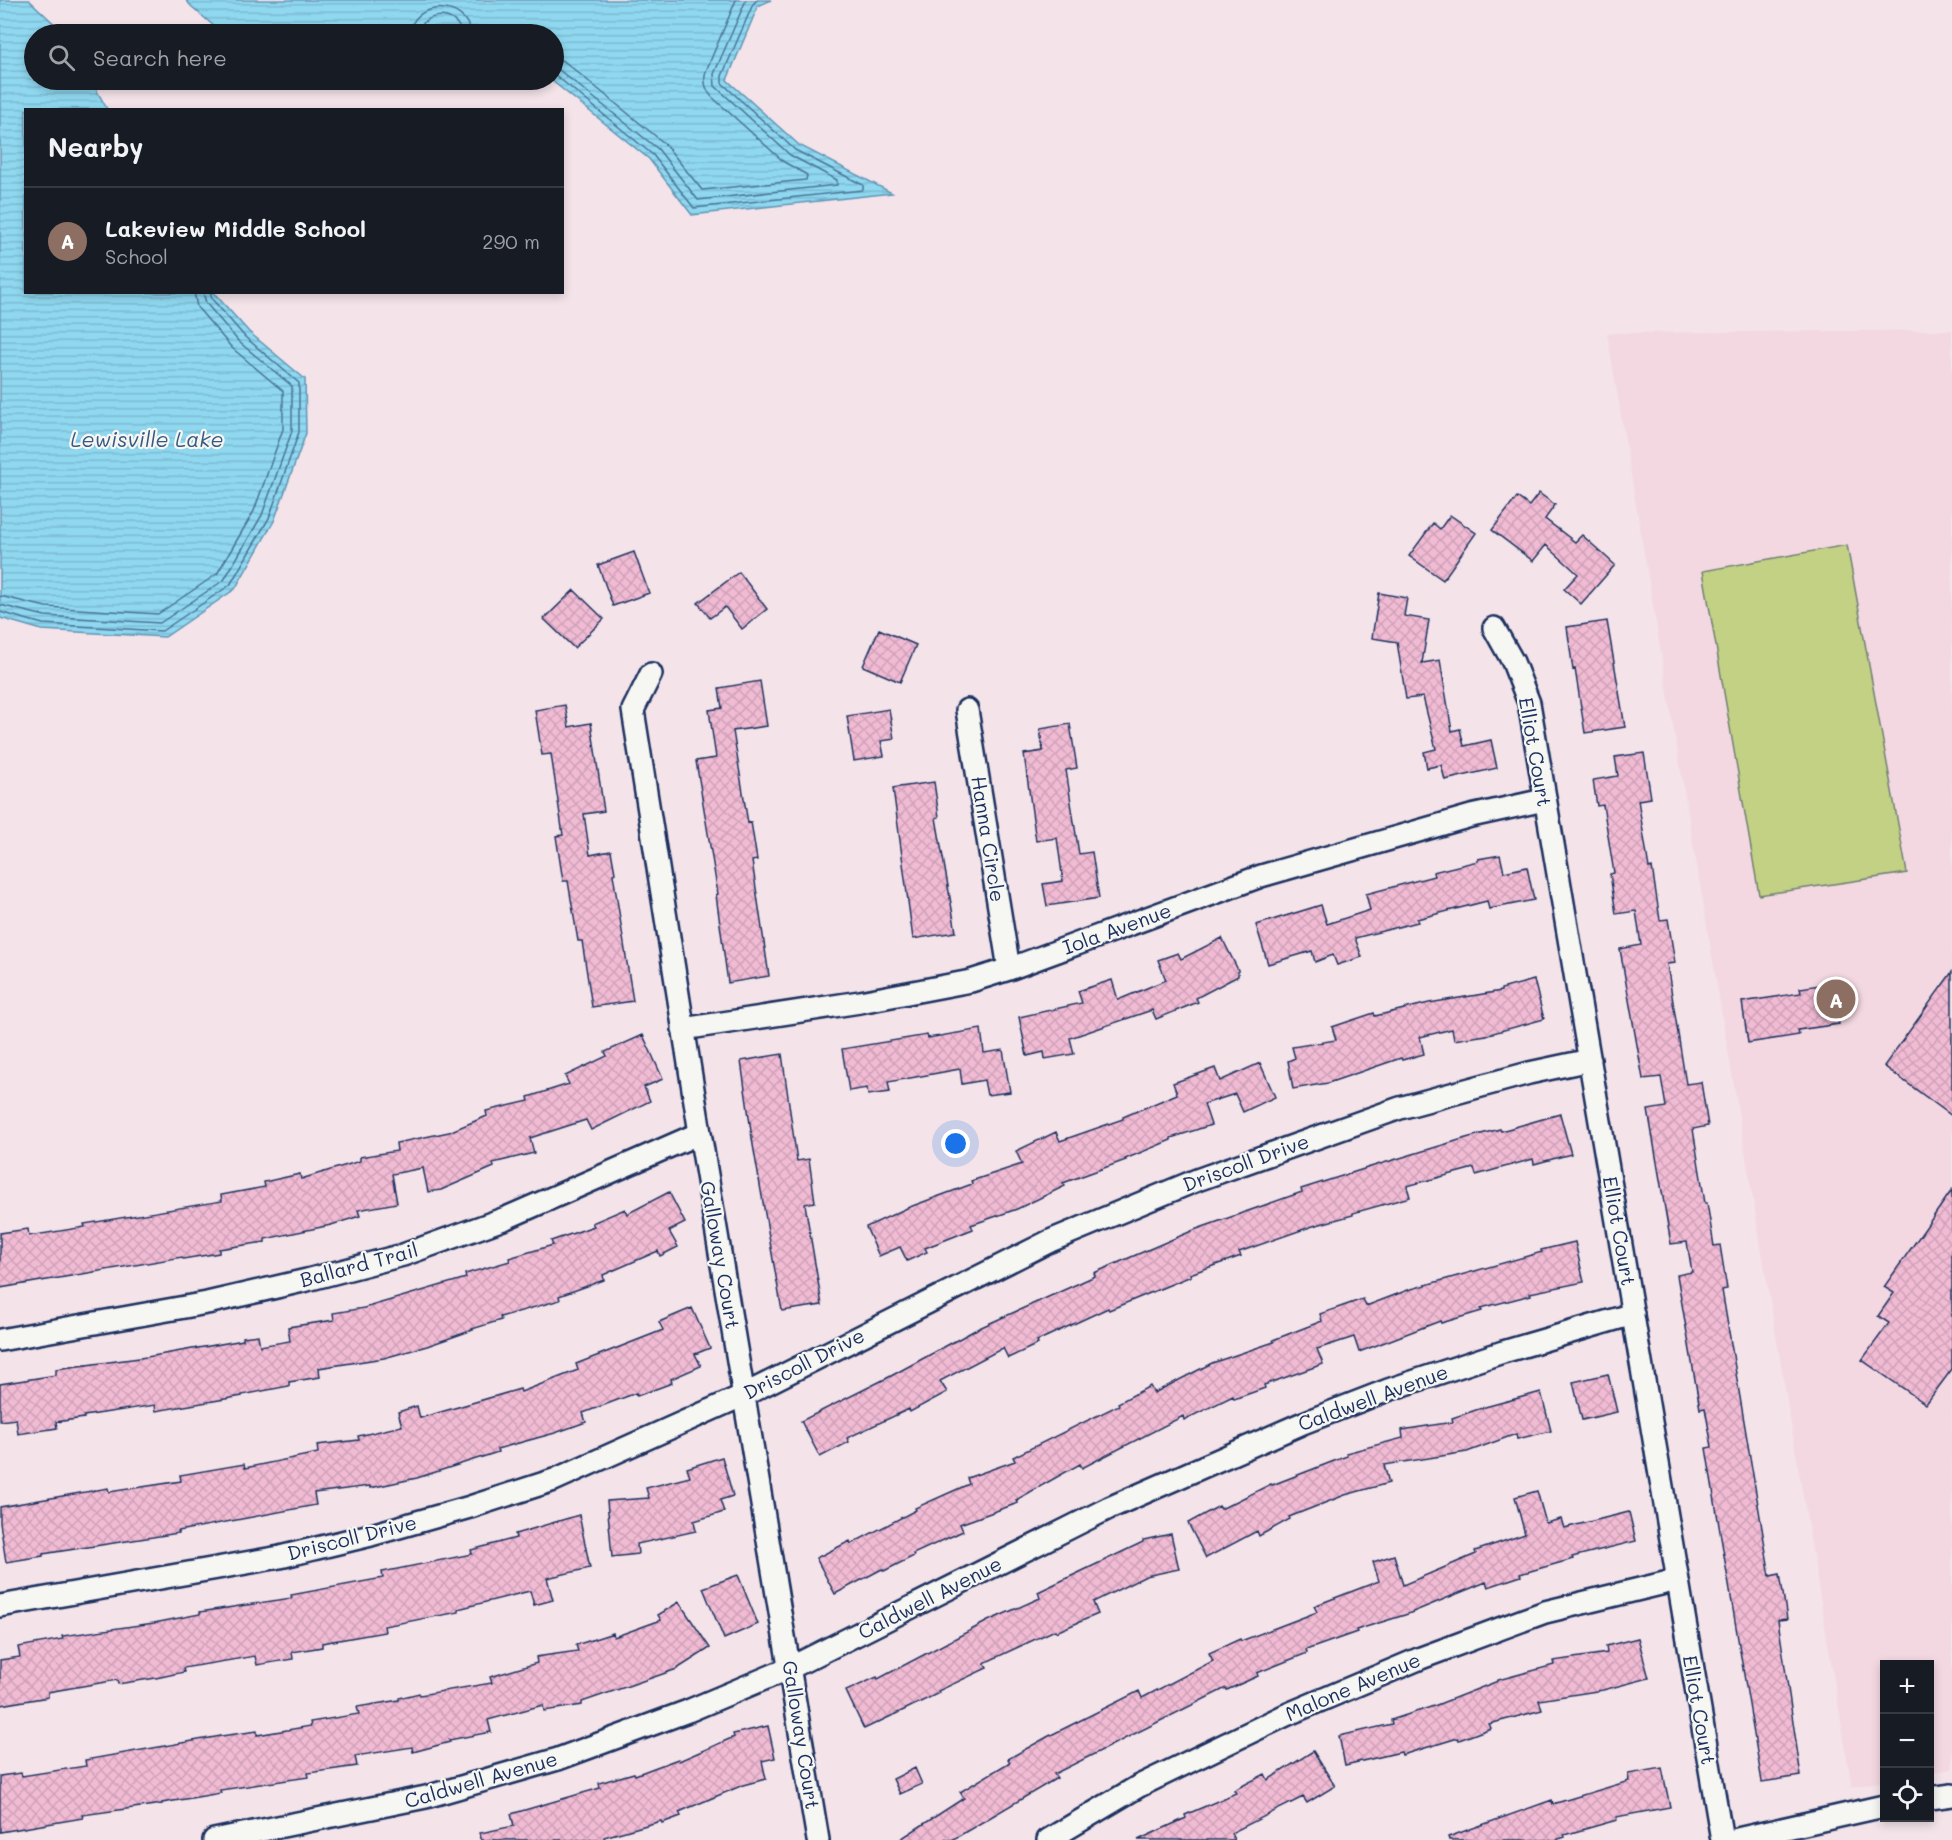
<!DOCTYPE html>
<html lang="en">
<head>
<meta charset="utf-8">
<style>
  :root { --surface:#171b24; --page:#20242c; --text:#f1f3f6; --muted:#9ea1a6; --line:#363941; --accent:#c8321e }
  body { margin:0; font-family:Mali,sans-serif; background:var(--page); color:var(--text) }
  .controls { position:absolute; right:18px; bottom:18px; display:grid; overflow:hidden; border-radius:0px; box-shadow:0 3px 9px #0003 }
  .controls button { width:54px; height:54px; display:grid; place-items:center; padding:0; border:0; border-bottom:2px solid var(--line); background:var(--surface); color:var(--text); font:30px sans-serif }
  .you { position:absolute; left:956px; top:1144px; width:21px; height:21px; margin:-15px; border:4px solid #fff; border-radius:50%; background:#1a73e8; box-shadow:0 0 0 9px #1a73e833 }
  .badge { display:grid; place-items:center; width:39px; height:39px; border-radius:50%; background:var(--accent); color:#fff; font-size:20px; font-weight:700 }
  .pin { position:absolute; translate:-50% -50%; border:3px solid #fff; box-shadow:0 2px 6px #0006 }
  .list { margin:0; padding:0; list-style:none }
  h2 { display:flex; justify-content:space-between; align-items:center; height:78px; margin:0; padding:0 24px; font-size:26px }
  h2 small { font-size:20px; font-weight:400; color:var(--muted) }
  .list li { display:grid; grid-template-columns:39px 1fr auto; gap:18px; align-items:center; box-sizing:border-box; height:108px; padding:0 24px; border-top:2px solid var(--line) }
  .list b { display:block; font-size:22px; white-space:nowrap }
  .list p { margin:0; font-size:20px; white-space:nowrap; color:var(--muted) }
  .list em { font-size:20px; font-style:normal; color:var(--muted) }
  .icon { flex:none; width:33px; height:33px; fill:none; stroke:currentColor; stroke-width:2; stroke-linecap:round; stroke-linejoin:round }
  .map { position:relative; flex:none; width:1952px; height:1840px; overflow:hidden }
  .search { position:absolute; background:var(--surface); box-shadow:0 3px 9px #0003; left:24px; top:24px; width:540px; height:66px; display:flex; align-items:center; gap:15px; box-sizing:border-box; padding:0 21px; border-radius:33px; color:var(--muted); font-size:22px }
  .panel { position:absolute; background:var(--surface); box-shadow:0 3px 9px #0003; left:24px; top:108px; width:540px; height:186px; border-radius:0px }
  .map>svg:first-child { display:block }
</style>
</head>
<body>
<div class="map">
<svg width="1952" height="1840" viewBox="0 0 1952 1840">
  <defs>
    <pattern id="water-rules" width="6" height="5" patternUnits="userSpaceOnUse" patternTransform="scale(1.5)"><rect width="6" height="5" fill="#8fd8f0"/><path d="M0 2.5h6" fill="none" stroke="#7bbad0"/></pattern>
    <pattern id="building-cross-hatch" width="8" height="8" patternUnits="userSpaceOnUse" patternTransform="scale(1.5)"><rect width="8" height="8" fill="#f1bbd3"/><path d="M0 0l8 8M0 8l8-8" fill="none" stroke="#cea1b8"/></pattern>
  </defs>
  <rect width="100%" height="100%" fill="#f4e4e9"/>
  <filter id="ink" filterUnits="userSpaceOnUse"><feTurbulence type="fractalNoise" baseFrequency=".0167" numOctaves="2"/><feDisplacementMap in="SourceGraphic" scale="12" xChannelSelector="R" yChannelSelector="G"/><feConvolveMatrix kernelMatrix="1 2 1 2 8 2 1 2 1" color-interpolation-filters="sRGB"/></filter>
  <g filter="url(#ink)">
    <path fill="#f3d8e2" d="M 1952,330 L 1952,1769 L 1930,1773 L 1930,1664 L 1884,1664 L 1884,1781 L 1852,1787 L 1607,333 Z"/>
    <path fill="#c3d185" stroke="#6f8072" stroke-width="1.5" d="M 1847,545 L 1907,873 L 1759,895 L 1703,571 Z"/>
    <path fill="url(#water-rules)" stroke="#6194b6" stroke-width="1.5" d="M 0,0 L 29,0 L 65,34 L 34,34 L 34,80 L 91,80 L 107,109 L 26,110 L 26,292 L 214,293 L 249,332 L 305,379 L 306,433 L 274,521 L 235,589 L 165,637 L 42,630 L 0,618 Z
      M 186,0 L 771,0 L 758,6 L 727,80 L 799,145 L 892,193 L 692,215 L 649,159 L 551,80 L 554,80 L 554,34 L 453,34 L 442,30 L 419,34 L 223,34 L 191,6 Z"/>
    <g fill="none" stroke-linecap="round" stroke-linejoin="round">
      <path stroke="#497398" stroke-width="1.5" d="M 410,34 C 411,0 468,0 470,34
        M 419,34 C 420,11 459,10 461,34
        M 554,57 L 565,62 L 664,143 L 702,190 L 806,180 L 807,175 L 784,162 L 712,97 C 705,89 703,81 706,71 L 736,0
        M 554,66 L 658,149 L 698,200 L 837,185 L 837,180 L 790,155 L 715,86 L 714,74 L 746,0
        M 554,74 L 653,155 L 694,208 L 863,190 L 863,185 L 795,150 L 722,83 L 722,76 L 753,4 L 757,0
        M 0,596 L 46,607 L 158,614 L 217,574 L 254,511 L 283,429 L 283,391 L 232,348 L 197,307 L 194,292
        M 0,605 L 45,616 L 160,623 L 224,580 L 262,515 L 292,431 L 292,386 L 239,342 L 206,303 L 203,292
        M 0,612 L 43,624 L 162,631 L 230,585 L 269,518 L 299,432 L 299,383 L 245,337 L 212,299 L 210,292"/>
    </g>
    <path fill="url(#building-cross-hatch)" stroke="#1b2f5e" stroke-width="1.5" d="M 1539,493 L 1555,505 L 1545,519 L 1575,542 L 1582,535 L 1615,565 L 1581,604 L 1564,589 L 1578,574 L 1546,545 L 1533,561 L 1492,530 L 1517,497 L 1529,506 Z
      M 1450,515 L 1476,533 L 1443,580 L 1409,556 L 1433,523 L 1440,529 Z
      M 634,552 L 649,593 L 613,606 L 598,565 Z
      M 739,572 L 767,609 L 742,629 L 725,607 L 710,618 L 698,603 Z
      M 574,590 L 604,619 L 574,648 L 544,619 Z
      M 1379,593 L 1407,598 L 1404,616 L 1429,620 L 1422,663 L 1440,660 L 1452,731 L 1460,729 L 1464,746 L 1491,740 L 1497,768 L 1445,780 L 1441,765 L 1427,768 L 1424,752 L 1436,749 L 1423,697 L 1406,699 L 1397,642 L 1372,638 Z
      M 1607,621 L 1625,727 L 1585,733 L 1575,669 L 1573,670 L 1567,627 Z
      M 879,629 L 916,645 L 900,682 L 863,666 Z
      M 760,681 L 767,726 L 733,731 L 748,823 L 751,822 L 757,860 L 752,861 L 769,976 L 728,983 L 716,895 L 718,894 L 696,761 L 716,758 L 709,710 L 722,708 L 719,688 Z
      M 565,705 L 569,727 L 591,723 L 604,811 L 584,814 L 590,855 L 611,851 L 615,873 L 613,874 L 633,1001 L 592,1007 L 582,941 L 578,941 L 568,881 L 563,881 L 556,836 L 563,835 L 551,754 L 542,755 L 535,710 Z
      M 889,709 L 894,739 L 881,741 L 884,756 L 854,761 L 847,716 Z
      M 1070,724 L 1077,768 L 1066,770 L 1079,854 L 1092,852 L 1099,898 L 1047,906 L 1043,884 L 1063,881 L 1057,838 L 1036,841 L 1024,754 L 1043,751 L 1040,729 Z
      M 1644,753 L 1651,798 L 1638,800 L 1649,868 L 1652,867 L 1660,920 L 1668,919 L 1675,963 L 1667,964 L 1686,1084 L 1701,1082 L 1708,1126 L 1693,1129 L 1705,1203 L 1707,1203 L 1714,1246 L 1720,1245 L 1727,1289 L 1722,1290 L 1770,1576 L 1780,1574 L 1787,1619 L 1778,1620 L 1801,1776 L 1762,1782 L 1706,1448 L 1712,1447 L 1705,1408 L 1700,1409 L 1677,1275 L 1692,1272 L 1687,1242 L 1671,1244 L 1648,1110 L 1666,1107 L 1661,1077 L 1643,1079 L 1620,949 L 1641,945 L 1636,911 L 1616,914 L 1610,874 L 1614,873 L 1603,805 L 1597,806 L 1593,780 L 1618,776 L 1615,757 Z
      M 934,782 L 939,817 L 936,818 L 956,932 L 913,939 L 893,788 Z
      M 1500,855 L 1504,872 L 1527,867 L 1534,900 L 1489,909 L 1487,901 L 1417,919 L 1418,922 L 1355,938 L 1362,957 L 1337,965 L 1333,955 L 1315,962 L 1312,951 L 1268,964 L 1256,925 L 1321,905 L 1327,924 L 1370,910 L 1366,894 L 1434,876 L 1433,872 L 1478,861 L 1478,859 Z
      M 1222,938 L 1238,970 L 1238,976 L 1196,998 L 1198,1002 L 1156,1019 L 1152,1010 L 1070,1038 L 1074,1054 L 1045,1059 L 1044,1052 L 1027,1056 L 1019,1017 L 1082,1003 L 1078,991 L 1112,980 L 1118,1000 L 1166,980 L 1158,960 L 1178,953 L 1181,959 Z
      M 1952,972 L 1952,1116 L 1884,1066 Z
      M 1534,980 L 1544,1019 L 1493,1033 L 1493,1034 L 1454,1040 L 1452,1029 L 1420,1037 L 1424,1054 L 1402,1060 L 1401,1058 L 1328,1083 L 1293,1089 L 1288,1061 L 1295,1058 L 1292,1047 L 1336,1040 L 1332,1027 L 1374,1013 L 1375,1016 L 1429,1003 L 1501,991 L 1501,989 Z
      M 1832,983 L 1839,1024 L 1798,1030 L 1799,1035 L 1748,1043 L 1742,1002 L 1801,993 L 1800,988 Z
      M 981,1029 L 984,1053 L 1003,1050 L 1010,1092 L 987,1095 L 984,1080 L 962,1084 L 960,1069 L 888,1082 L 890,1092 L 868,1095 L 867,1088 L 849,1091 L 842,1049 L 927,1035 L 928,1038 Z
      M 643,1035 L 663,1079 L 644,1087 L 650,1101 L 591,1130 L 586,1120 L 530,1138 L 534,1153 L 493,1163 L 494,1167 L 441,1190 L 428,1192 L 423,1168 L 392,1174 L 397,1203 L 358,1210 L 360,1216 L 331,1225 L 265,1239 L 265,1242 L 219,1249 L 219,1253 L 183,1259 L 182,1257 L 0,1288 L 0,1233 L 28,1229 L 29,1236 L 85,1227 L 84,1224 L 222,1201 L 221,1195 L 265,1187 L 264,1182 L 300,1174 L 301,1179 L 360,1161 L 360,1157 L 397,1151 L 396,1143 L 449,1132 L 487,1116 L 486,1111 L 529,1101 L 528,1097 L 569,1084 L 565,1076 L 607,1056 L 605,1052 Z
      M 782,1054 L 797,1161 L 809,1159 L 815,1202 L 805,1204 L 822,1305 L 782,1311 L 753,1145 L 741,1061 Z
      M 1260,1063 L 1275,1097 L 1243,1112 L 1235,1094 L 1204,1104 L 1211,1125 L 1171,1138 L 1171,1140 L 1125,1159 L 1126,1160 L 1063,1183 L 1065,1186 L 1017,1209 L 971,1225 L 973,1229 L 925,1248 L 927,1252 L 907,1261 L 900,1247 L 879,1256 L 866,1227 L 907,1208 L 972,1184 L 971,1181 L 1022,1164 L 1016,1151 L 1056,1132 L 1060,1141 L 1123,1119 L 1123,1117 L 1177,1094 L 1173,1083 L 1215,1068 L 1220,1081 Z
      M 1560,1114 L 1571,1154 L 1534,1164 L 1533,1159 L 1476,1175 L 1474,1168 L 1407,1186 L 1410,1197 L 1353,1213 L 1353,1215 L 1313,1226 L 1239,1252 L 1241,1256 L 1190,1274 L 1191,1276 L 1109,1310 L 1108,1308 L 1037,1341 L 1038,1344 L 1008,1358 L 1003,1348 L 940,1381 L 947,1392 L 910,1412 L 909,1409 L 847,1438 L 849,1442 L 820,1457 L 801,1421 L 891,1376 L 977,1329 L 1095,1276 L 1094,1273 L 1194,1230 L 1302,1192 L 1301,1189 L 1367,1168 L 1466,1138 L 1500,1129 L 1501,1131 Z
      M 1952,1190 L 1952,1369 L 1926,1404 L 1862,1360 L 1889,1323 L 1878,1316 L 1894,1293 L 1884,1287 Z
      M 669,1192 L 685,1223 L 669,1231 L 678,1247 L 660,1256 L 658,1251 L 603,1275 L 604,1280 L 559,1296 L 560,1300 L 500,1317 L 501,1320 L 472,1329 L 473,1330 L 427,1346 L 384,1358 L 319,1368 L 320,1377 L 289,1382 L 289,1386 L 242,1395 L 242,1396 L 156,1411 L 155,1405 L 84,1416 L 84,1418 L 56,1422 L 57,1428 L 18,1434 L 16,1419 L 0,1421 L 0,1384 L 56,1375 L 56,1369 L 147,1357 L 243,1340 L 243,1337 L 258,1335 L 260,1346 L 290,1341 L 288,1327 L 334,1320 L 333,1313 L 364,1308 L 466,1278 L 465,1274 L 510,1261 L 509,1258 L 553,1245 L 551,1241 L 594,1226 L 592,1223 L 625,1209 L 627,1214 Z
      M 1575,1242 L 1584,1282 L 1530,1293 L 1531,1295 L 1481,1308 L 1482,1311 L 1441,1323 L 1440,1321 L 1359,1352 L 1354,1337 L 1317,1349 L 1323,1364 L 1264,1385 L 1265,1388 L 1234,1399 L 1233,1396 L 1184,1420 L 1183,1416 L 1082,1468 L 1080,1464 L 1016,1500 L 1018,1503 L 960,1524 L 963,1531 L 913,1554 L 914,1556 L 884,1571 L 882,1569 L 835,1594 L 816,1558 L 850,1541 L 851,1544 L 916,1510 L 915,1508 L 969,1484 L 967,1478 L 1015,1461 L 1013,1457 L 1119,1405 L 1118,1403 L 1150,1386 L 1154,1393 L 1212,1363 L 1274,1342 L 1273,1340 L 1322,1321 L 1320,1314 L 1363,1299 L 1366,1306 L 1408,1290 L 1542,1252 L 1541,1250 Z
      M 692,1308 L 710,1348 L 695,1354 L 701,1366 L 671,1379 L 672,1383 L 637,1396 L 636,1393 L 583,1413 L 586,1422 L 555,1433 L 497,1449 L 498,1452 L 417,1478 L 370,1488 L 370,1486 L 314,1493 L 316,1505 L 178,1531 L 179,1533 L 43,1554 L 43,1556 L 6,1562 L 0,1523 L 0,1507 L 108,1488 L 109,1492 L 181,1481 L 180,1475 L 244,1464 L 245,1468 L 318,1453 L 317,1445 L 359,1440 L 358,1436 L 402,1426 L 398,1412 L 417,1406 L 420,1418 L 520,1389 L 521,1392 L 578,1370 L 576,1364 L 663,1330 L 659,1322 Z
      M 1608,1374 L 1617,1412 L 1582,1420 L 1573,1382 Z
      M 1541,1392 L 1551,1431 L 1517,1439 L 1516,1434 L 1467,1452 L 1384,1465 L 1389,1483 L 1345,1495 L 1289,1517 L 1290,1519 L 1259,1536 L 1257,1531 L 1206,1558 L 1188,1523 L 1219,1506 L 1221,1509 L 1271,1484 L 1272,1485 L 1347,1456 L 1346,1453 L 1403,1438 L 1402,1430 L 1453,1422 L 1452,1418 L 1485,1407 Z
      M 722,1457 L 733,1496 L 720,1500 L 724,1512 L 694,1521 L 696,1531 L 637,1544 L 638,1554 L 612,1557 L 607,1501 L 649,1498 L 646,1488 L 690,1477 L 687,1468 Z
      M 1537,1491 L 1546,1523 L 1561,1519 L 1564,1528 L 1629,1512 L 1636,1541 L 1572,1557 L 1573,1559 L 1520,1574 L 1521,1576 L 1488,1587 L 1486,1582 L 1408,1614 L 1356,1630 L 1357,1632 L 1306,1650 L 1307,1653 L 1257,1673 L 1258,1676 L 1227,1690 L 1226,1688 L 1054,1774 L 1057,1778 L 952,1840 L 899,1840 L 964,1798 L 960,1792 L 1010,1762 L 1008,1759 L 1049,1736 L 1139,1691 L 1142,1698 L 1213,1661 L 1209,1653 L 1240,1639 L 1241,1641 L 1317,1612 L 1314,1606 L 1379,1581 L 1373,1562 L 1394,1555 L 1403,1585 L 1476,1554 L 1475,1551 L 1525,1534 L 1515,1497 Z
      M 579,1515 L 590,1568 L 547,1578 L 553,1600 L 534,1605 L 530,1591 L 458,1609 L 459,1612 L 384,1626 L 385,1632 L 322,1643 L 322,1647 L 292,1652 L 293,1659 L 257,1665 L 255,1656 L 183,1668 L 184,1672 L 156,1678 L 118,1684 L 117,1680 L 48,1692 L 48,1697 L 0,1705 L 0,1660 L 20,1657 L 18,1647 L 63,1639 L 62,1636 L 154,1623 L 200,1614 L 200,1612 L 292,1598 L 291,1595 L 383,1578 L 382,1572 L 472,1554 L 471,1550 L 516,1538 L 515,1534 Z
      M 1171,1534 L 1179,1569 L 1146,1576 L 1093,1602 L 1098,1614 L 1056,1632 L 1055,1630 L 984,1663 L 987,1668 L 938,1691 L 939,1693 L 906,1709 L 864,1729 L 846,1691 L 877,1677 L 878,1679 L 988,1621 L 1040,1598 L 1038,1592 L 1143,1542 L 1143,1540 Z
      M 738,1575 L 758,1624 L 724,1639 L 703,1588 Z
      M 679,1602 L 710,1648 L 677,1669 L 582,1702 L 582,1705 L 544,1711 L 543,1705 L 488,1720 L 491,1732 L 449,1740 L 450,1742 L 413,1752 L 412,1747 L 355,1756 L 357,1766 L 308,1773 L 309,1777 L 220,1790 L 221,1793 L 162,1803 L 162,1804 L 82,1815 L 83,1818 L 0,1832 L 0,1776 L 21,1773 L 22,1776 L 86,1766 L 85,1760 L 221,1736 L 257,1731 L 257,1735 L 311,1726 L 310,1722 L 359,1714 L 357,1707 L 399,1700 L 399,1698 L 419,1693 L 420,1695 L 492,1683 L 490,1677 L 537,1663 L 536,1657 L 578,1651 L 576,1645 L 613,1633 L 614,1637 L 661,1620 L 658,1615 Z
      M 1638,1638 L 1649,1678 L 1603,1690 L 1539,1700 L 1542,1710 L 1489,1724 L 1491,1728 L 1459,1740 L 1458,1738 L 1402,1755 L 1401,1752 L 1345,1765 L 1339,1736 L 1392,1724 L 1391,1720 L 1434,1706 L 1498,1681 L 1498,1680 L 1554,1665 L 1553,1661 L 1607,1653 L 1606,1646 Z
      M 768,1726 L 775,1758 L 762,1761 L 766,1779 L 743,1785 L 679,1812 L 681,1816 L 662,1823 L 661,1821 L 604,1837 L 605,1840 L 481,1840 L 480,1833 L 514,1826 L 511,1814 L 600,1788 L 599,1783 L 634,1773 L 635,1775 L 678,1759 L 679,1761 L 734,1737 L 733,1734 Z
      M 1313,1751 L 1335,1786 L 1307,1803 L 1303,1797 L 1231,1833 L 1234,1840 L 1138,1840 L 1186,1818 L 1185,1815 L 1236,1793 L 1234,1790 L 1265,1774 L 1268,1780 Z
      M 915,1768 L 922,1784 L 900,1794 L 893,1779 Z
      M 1662,1768 L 1670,1807 L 1616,1817 L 1617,1820 L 1564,1835 L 1565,1837 L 1556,1840 L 1449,1840 L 1448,1837 L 1552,1800 L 1553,1804 L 1629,1781 L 1628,1774 Z"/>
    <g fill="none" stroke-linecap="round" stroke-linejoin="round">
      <g stroke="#1b2f5e" stroke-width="26">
        <path id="street" d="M 1494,628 L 1513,662 L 1529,703 L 1722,1840
          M 651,674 L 633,710 L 700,1133 L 818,1840
          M 967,710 L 1009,969
          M 683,1029 L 860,1002 L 971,981 L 1009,969 L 1261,876 L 1471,816 L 1544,800
          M 0,1340 L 207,1303 L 307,1280 L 403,1255 L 506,1218 L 700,1133
          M 0,1606 L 280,1557 L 371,1535 L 470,1507 L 554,1480 L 744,1395 L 1050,1241 L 1197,1180 L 1400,1108 L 1529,1073 L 1590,1060
          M 1930,1798 L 1952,1795
          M 214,1840 L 426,1797 L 558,1759 L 688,1711 L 790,1668 L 1109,1508 L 1303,1423 L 1388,1390 L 1503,1352 L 1633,1314
          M 1048,1840 L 1139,1786 L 1286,1715 L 1421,1658 L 1545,1612 L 1677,1580
          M 1733,1840 L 1884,1806"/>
      </g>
      <use href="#street" stroke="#f6f6f2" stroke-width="21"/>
    </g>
  </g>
  <g text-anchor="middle" stroke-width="4.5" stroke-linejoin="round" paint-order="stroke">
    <g font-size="20" fill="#1b2f5e" stroke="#f6f6f2">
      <text transform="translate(1535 752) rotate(80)" y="7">Elliot Court</text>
      <text transform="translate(988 839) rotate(81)" y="7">Hanna Circle</text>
      <text transform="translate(1117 929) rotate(-20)" y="7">Iola Avenue</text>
      <text transform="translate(1246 1163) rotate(-20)" y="7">Driscoll Drive</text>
      <text transform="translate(1619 1231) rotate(80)" y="7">Elliot Court</text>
      <text transform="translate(720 1255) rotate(80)" y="7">Galloway Court</text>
      <text transform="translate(359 1265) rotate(-15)" y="7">Ballard Trail</text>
      <text transform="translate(804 1364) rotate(-27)" y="7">Driscoll Drive</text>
      <text transform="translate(1373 1398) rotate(-20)" y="7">Caldwell Avenue</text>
      <text transform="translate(352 1538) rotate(-14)" y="7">Driscoll Drive</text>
      <text transform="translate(930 1598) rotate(-27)" y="7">Caldwell Avenue</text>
      <text transform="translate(1353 1687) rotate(-23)" y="7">Malone Avenue</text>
      <text transform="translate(1699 1710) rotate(80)" y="7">Elliot Court</text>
      <text transform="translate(801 1735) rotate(81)" y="7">Galloway Court</text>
      <text transform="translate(481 1780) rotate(-16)" y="7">Caldwell Avenue</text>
    </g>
    <g font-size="21" font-style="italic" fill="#385982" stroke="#f6f6f2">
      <text x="147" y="447">Lewisville Lake</text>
    </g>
  </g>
</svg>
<div class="controls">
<button>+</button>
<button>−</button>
<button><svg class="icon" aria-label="locate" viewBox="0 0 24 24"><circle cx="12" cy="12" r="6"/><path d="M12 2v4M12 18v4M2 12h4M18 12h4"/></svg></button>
</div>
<div class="you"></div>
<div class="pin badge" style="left:1836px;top:999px;background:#8d6e63">A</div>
<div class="search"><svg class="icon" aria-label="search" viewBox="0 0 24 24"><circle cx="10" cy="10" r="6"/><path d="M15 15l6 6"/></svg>Search here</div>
<section class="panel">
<h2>Nearby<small></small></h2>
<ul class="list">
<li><span class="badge" style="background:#8d6e63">A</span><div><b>Lakeview Middle School</b><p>School</p></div><em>290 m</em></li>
</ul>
</section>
</div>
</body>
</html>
